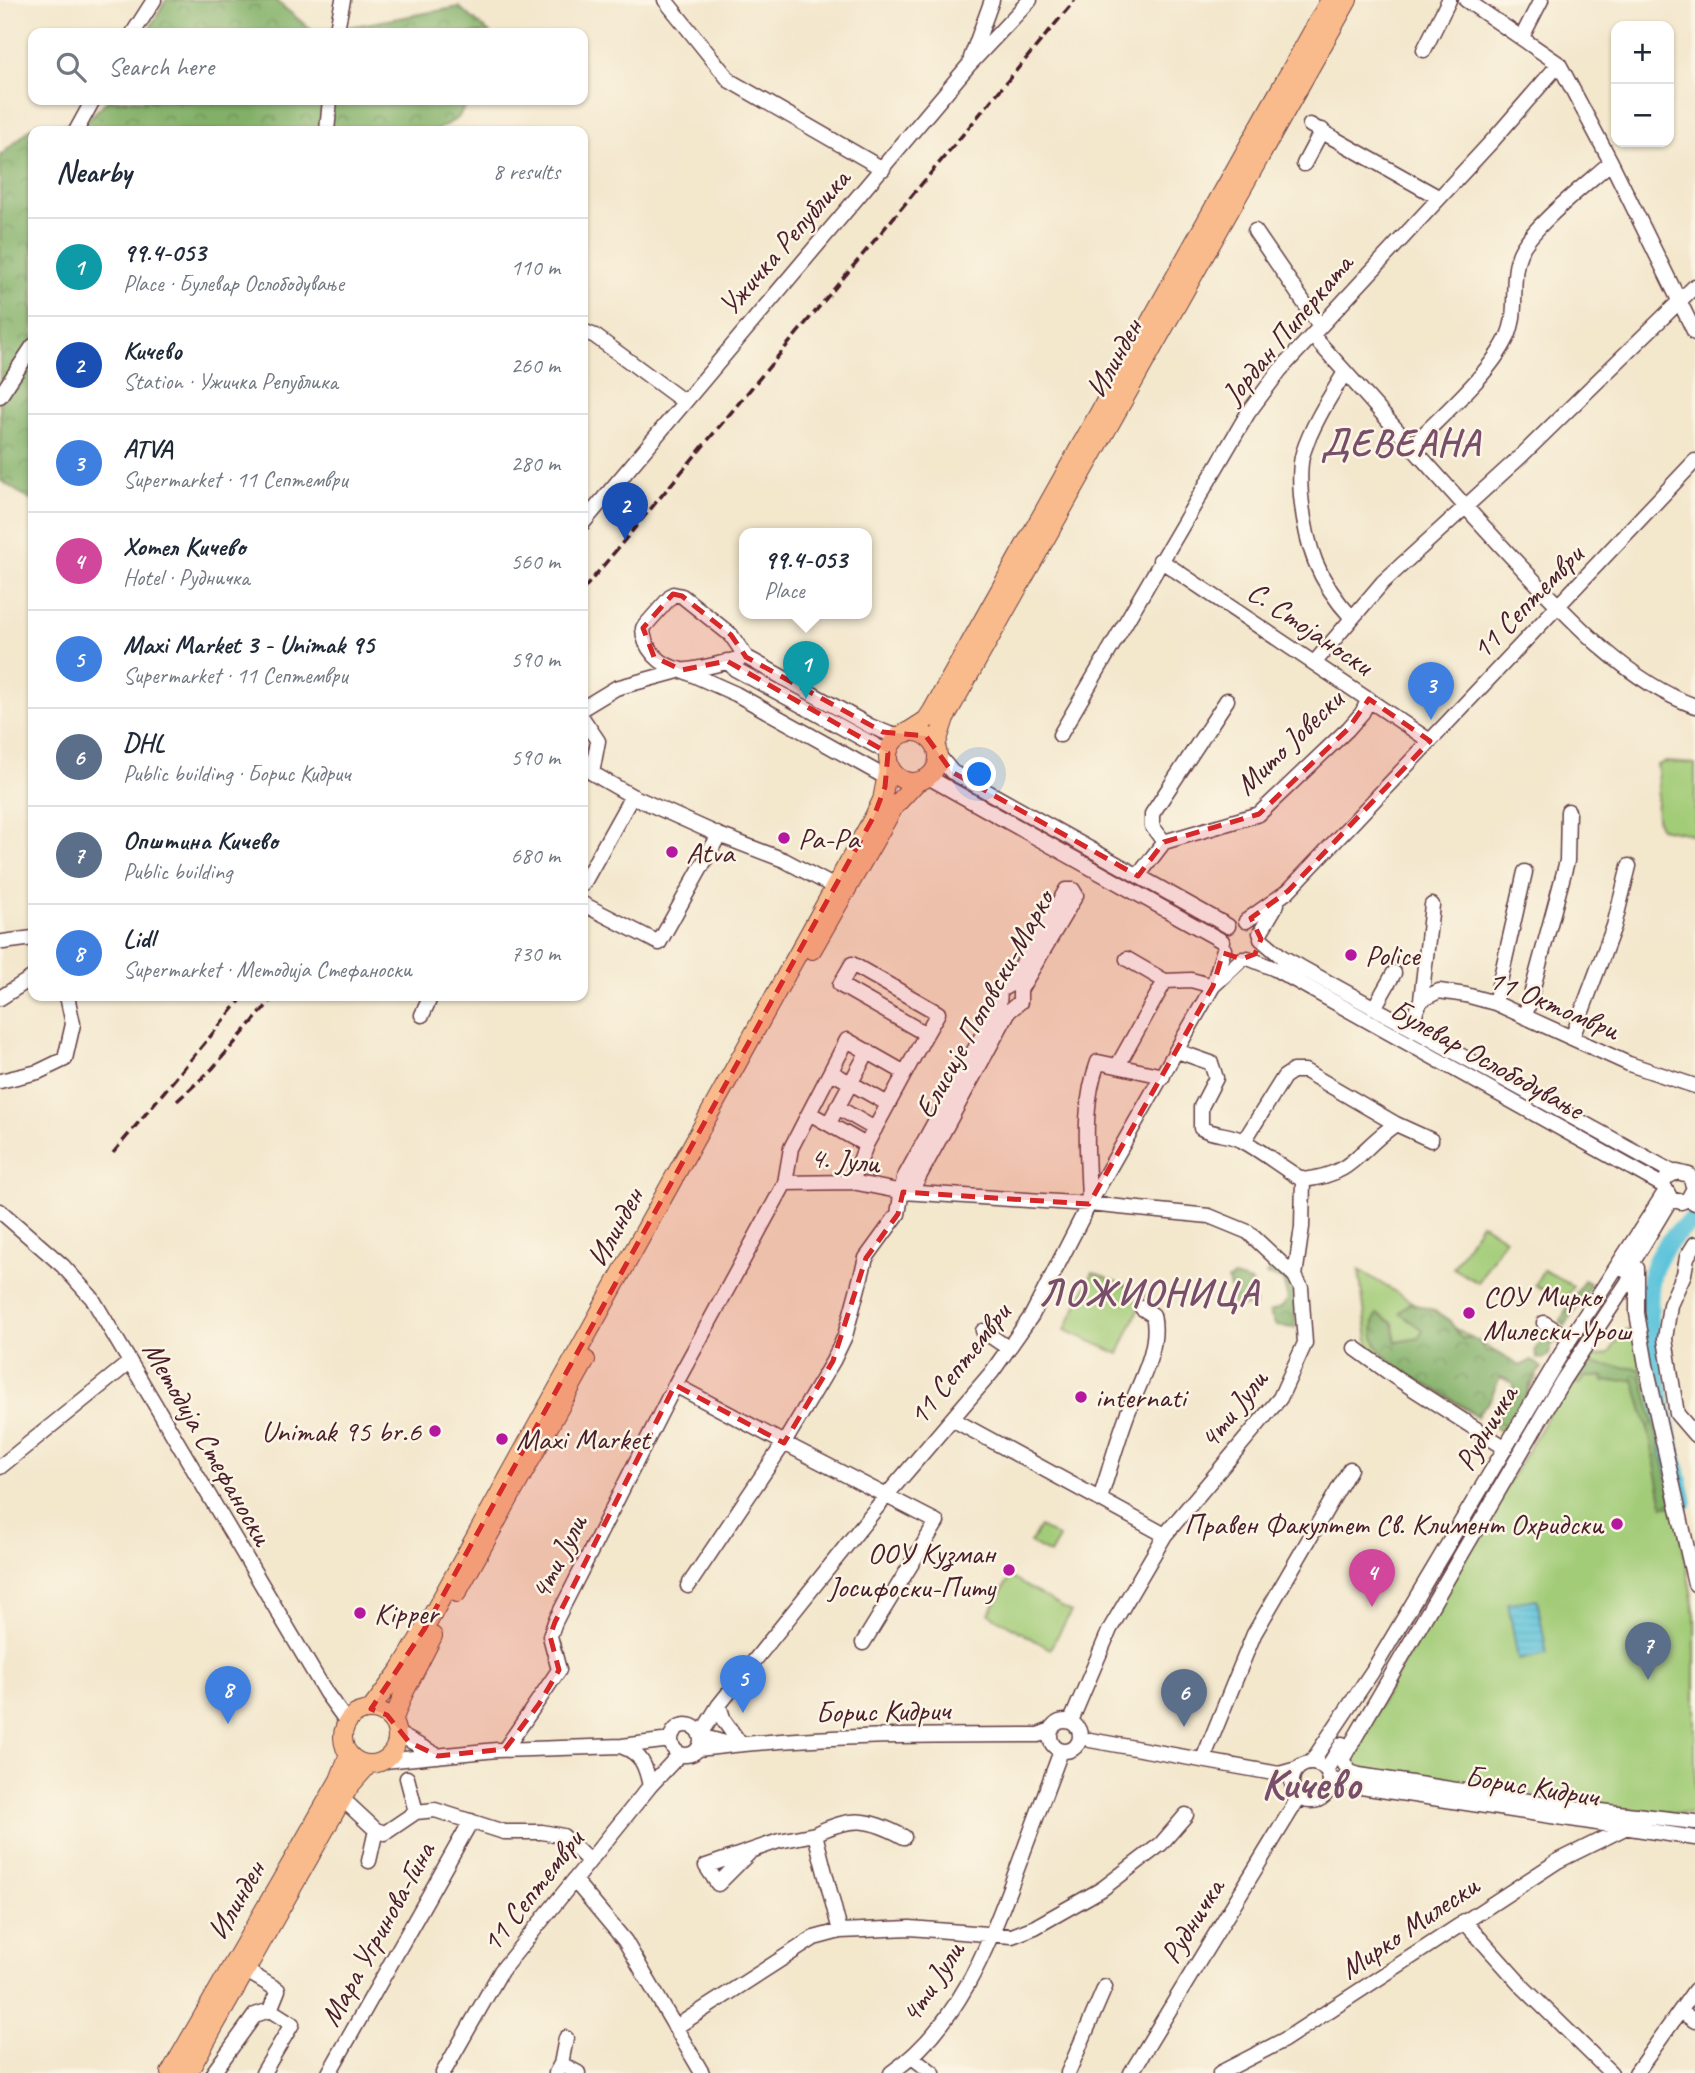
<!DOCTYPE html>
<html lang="en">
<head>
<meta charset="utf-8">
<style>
  :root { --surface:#fff; --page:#f2f2f3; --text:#1f2937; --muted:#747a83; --line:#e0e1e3; --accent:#0b8043 }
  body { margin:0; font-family:Caveat,sans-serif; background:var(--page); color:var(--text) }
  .controls { position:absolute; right:21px; top:21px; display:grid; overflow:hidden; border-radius:14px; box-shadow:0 2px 5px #0004 }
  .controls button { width:63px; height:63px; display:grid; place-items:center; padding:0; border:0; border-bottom:2px solid var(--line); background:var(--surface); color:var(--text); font:35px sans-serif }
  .you { position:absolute; left:980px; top:775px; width:24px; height:24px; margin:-18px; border:5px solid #fff; border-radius:50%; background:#1a73e8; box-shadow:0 0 0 10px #1a73e833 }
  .badge { display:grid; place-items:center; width:46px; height:46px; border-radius:50%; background:var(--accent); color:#fff; font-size:23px; font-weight:700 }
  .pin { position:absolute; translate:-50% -58px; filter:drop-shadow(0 2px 4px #0008) }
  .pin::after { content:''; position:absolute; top:37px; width:24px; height:21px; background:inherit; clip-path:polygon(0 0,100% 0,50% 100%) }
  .popup { position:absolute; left:739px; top:528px; width:133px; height:91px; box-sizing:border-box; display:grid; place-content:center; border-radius:14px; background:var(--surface); filter:drop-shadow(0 2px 5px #0005); font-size:23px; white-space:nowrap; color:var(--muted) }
  .popup b { font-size:26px; color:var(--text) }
  .popup::after { content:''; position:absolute; left:50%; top:100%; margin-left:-14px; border:14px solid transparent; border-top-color:var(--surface) }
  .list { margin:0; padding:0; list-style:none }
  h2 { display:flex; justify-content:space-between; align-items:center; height:91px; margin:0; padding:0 28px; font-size:30px }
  h2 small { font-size:23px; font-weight:400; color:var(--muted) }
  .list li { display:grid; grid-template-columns:46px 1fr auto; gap:21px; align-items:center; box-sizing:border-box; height:98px; padding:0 28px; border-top:2px solid var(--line) }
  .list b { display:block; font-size:26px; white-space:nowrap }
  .list p { margin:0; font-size:23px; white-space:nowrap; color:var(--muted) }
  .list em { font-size:23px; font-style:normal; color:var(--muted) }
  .icon { flex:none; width:38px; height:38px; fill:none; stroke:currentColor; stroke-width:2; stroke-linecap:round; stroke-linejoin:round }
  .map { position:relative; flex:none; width:1695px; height:2073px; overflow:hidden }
  .search { position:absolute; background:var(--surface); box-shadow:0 2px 5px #0004; left:28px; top:28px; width:560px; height:77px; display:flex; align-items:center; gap:18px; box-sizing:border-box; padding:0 24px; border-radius:14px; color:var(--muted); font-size:26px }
  .panel { position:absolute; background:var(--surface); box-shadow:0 2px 5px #0004; left:28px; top:126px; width:560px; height:875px; border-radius:14px }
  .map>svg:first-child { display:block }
</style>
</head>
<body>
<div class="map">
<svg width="1695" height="2073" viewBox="0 0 1695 2073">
  <defs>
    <pattern id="forest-crowns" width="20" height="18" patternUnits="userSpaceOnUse" patternTransform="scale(1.75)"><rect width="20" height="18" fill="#82b068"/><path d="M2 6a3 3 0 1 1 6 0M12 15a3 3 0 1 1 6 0" fill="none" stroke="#6c8f56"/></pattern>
    <pattern id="water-rules" width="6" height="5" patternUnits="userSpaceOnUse" patternTransform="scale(1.75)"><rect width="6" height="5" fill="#5ec4db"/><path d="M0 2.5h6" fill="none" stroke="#53a8bc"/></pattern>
  </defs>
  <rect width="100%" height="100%" fill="#fcf5e5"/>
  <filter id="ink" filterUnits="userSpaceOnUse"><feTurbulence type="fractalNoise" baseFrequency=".0143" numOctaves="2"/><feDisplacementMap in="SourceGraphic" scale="14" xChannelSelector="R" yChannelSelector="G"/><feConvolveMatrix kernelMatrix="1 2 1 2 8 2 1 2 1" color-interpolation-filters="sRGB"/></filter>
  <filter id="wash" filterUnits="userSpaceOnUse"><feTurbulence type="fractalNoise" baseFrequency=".00686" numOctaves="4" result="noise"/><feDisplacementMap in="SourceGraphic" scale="28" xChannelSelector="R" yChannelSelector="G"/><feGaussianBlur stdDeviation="1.57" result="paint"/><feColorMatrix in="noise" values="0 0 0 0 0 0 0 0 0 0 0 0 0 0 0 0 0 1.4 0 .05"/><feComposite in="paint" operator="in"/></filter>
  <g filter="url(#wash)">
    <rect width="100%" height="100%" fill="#f3e7cc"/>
    <path fill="#a3cc78" stroke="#767652" stroke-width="2" d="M 1666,762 L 1695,764 L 1695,835 L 1660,828 C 1651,807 1663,787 1657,765 Z
      M 1481,1223 L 1505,1238 L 1478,1283 L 1453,1268 Z
      M 1359,1270 L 1537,1377 L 1505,1433 L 1494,1427 L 1517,1385 L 1500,1377 L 1477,1417 L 1369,1347 Z
      M 1544,1270 L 1573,1286 L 1564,1302 L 1535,1285 Z
      M 1093,1272 L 1145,1294 L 1119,1354 L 1065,1330 Z
      M 1633,1330 L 1642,1346 L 1678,1517 L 1695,1615 L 1695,1814 L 1637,1811 L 1355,1768 L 1349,1757 L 1580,1360 L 1609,1353 L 1624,1331 Z
      M 1040,1527 L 1059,1538 L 1050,1554 L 1030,1543 Z
      M 1010,1577 L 1071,1612 L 1050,1649 L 989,1614 Z"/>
    <path fill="url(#forest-crowns)" stroke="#66684a" stroke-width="2" d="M 166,0 L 275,0 L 315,33 L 459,7 L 490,33 L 147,33 Z
      M 108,100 L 469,100 L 458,118 L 436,131 L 33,131 L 33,502 L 0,480 L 0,156 L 31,128 L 85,122 Z
      M 1274,1264 C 1298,1280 1295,1301 1295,1328 L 1276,1326 L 1269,1312 L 1282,1307 L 1288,1300 L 1283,1280 L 1266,1275 Z
      M 1234,1277 L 1252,1282 L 1255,1306 L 1234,1307 L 1228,1280 Z
      M 1584,1280 L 1590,1283 L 1589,1288 L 1565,1326 L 1560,1321 Z
      M 1409,1303 L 1433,1310 L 1449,1320 L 1462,1339 L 1471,1337 L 1480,1342 L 1486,1352 L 1495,1351 L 1520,1366 L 1532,1360 L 1542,1368 L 1532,1379 L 1524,1401 L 1506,1427 L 1495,1421 L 1514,1385 L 1508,1379 L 1500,1377 L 1489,1402 L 1475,1415 C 1447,1388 1353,1364 1377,1314 L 1393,1323 L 1396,1342 L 1419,1338 L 1423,1330 L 1399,1313 Z
      M 1549,1329 L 1558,1338 L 1551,1346 L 1549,1355 L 1543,1359 L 1537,1358 L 1535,1350 Z
      M 1582,1363 L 1640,1369 L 1675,1506 L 1663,1506 L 1649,1433 L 1634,1380 L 1604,1382 L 1603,1377 L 1585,1377 L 1581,1384 L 1570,1383 Z"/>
    <path fill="url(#water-rules)" stroke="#547283" stroke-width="2" d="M 1537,1599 L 1547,1654 L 1518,1660 L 1508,1603 Z"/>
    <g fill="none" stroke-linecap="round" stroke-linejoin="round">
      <path stroke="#5ec4db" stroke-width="19" d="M 1683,1502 C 1671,1441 1643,1345 1650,1285 C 1653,1258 1671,1236 1693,1220"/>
    </g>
  </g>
  <g filter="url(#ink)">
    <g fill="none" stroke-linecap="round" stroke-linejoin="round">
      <g stroke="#633d43" stroke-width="17">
        <path id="minor" d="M 665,0 L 730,81 L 883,169
          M 1466,0 L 1559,64 L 1611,162 L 1695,333
          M 133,33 L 154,0
          M 336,33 L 343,0
          M 1522,37 L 1541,0
          M 1424,50 L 1449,0
          M 971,58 L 992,0
          M 1310,125 L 1438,197
          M 76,131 L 93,100
          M 327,131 L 330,100
          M 1304,164 L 1322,130
          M 1255,231 L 1320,326
          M 583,331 L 595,336 L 683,401
          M 1312,335 C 1377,407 1441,481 1507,552 C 1560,608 1622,680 1695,706
          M 1345,372 C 1330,397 1312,425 1303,453 C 1299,466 1300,483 1301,496 C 1306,546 1317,580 1352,618
          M 0,396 L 33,346
          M 1411,447 C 1439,418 1490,374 1507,338 C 1520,312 1509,280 1520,253 C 1531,227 1589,182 1611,162
          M 583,523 L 968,66 L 1030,0
          M 1160,560 L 1430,741
          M 746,657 C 732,660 694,672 681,670 C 660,666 643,648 643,628 L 673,594 L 682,596 L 731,635 L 746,657 L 870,726 L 892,735 L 906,733
          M 727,661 L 735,669 L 889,753
          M 1315,662 L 1383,582 L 1521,456 L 1695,286
          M 583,708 L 616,688 L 682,670 L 736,694 L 887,778
          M 583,719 L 598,741 L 592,773 L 632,796
          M 1060,735 L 1248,413 L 1280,370 L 1494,139 L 1559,64
          M 938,755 L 952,772 L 1228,926
          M 928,777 L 1222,941
          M 1164,842 L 1152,826 L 1152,814 L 1227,700
          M 1138,876 L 1164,842 L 1259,814 L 1348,729 L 1362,713 L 1369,699
          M 583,884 L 632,796 L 719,835
          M 583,904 L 659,943 L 719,835 L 784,860 L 833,886
          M 1246,921 L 1288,891 L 1695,461
          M 1260,933 L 1277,904
          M 1261,939 L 1282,957 L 1674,1173
          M 3,942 L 33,938
          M 1248,958 L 1275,969 L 1664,1186 L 1671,1199 L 1681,1202 L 1688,1199 L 1695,1203
          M 1165,981 L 1191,980 L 1213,986
          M 1214,985 L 1242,959
          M 0,998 L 33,977
          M 1421,1000 L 1432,905
          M 1495,1003 L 1525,872
          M 1374,1008 L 1394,973
          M 422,1015 L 431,996
          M 1525,1017 L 1567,861 L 1568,811
          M 1409,1027 L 1421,1000 L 1439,991 L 1466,995 L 1495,1003 L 1629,1064 L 1695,1086
          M 1572,1038 L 1614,926 L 1629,866
          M 1177,1051 L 1211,1063 L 1216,1078 L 1201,1107 L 1201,1128 C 1215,1136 1229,1133 1243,1141 C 1263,1152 1283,1168 1303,1180 C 1356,1174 1356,1151 1396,1124 L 1431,1140
          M 1118,1065 L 1165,981 L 1127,959
          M 831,1072 L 888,1104
          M 905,1073 L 926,1034 L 840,985 L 852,964 L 938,1013 L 926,1034
          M 0,1081 L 38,1072 L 65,1059 L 73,1024 L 67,996
          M 837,1107 L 875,1129
          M 809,1113 L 847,1040 L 905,1073 L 866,1145
          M 829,1123 L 868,1051
          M 1244,1141 L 1284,1077 L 1293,1071 L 1305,1071 L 1396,1124
          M 1667,1177 L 1677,1172 L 1689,1175 L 1694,1188 L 1688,1199
          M 785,1183 L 791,1148 L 809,1113 L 866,1145 L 852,1182
          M 1089,1203 C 1088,1155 1081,1107 1098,1062 L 1163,1076
          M 0,1211 L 63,1266 L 92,1298 L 326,1693 L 347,1722
          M 1695,1244 L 1687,1257 L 1684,1274 L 1670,1305 L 1665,1339 L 1677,1414 L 1695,1435
          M 1637,1268 L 1563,1380 L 1342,1760 L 1350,1772 L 1359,1775 L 1575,1808 L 1695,1822
          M 1637,1270 L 1637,1313 L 1646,1365 L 1695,1584
          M 1627,1272 L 1667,1205
          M 1295,1276 L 1302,1227 L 1303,1180
          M 1544,1323 L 1570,1339
          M 983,1331 L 1008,1348
          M 1355,1348 L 1395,1377 L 1504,1447
          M 675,1385 L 784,1443 L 688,1586
          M 952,1419 L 1165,1535
          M 0,1467 L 130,1362
          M 1100,1499 C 1109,1471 1117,1442 1127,1415 C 1138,1385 1161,1348 1153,1315 L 1142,1308
          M 863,1643 L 937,1522 L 784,1443 L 833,1361 L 845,1336 L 866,1258 L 898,1214 L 904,1178 L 999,1005 L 1000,990 L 1011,984 L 1066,890 L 1073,890 L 1076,895 L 1020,990 L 1020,1002 L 1009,1011 L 915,1184 L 903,1192
          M 719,1705 L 724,1721 L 739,1742
          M1050 1736a15 15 0 1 1 30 0a15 15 0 1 1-30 0Z
          M671 1740a15 15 0 1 1 30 0a15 15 0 1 1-30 0Z
          M 398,1734 L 438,1756
          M 1090,1740 L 1279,1774 L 1297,1769
          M 729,1744 L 700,1736 L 719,1705 L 886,1496 L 992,1372 L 1032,1315 L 1089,1204 L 1213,986 L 1224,949
          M 623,1747 C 642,1754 646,1767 650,1786
          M 505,1749 L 559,1670 L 550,1636 L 555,1622 L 675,1385 L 785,1183 L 852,1182 L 903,1192 L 1089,1204 L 1209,1216 L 1248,1232 L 1295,1276 L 1301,1288 L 1305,1343 L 1280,1398 L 1165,1535 L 1110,1629 L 1071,1721
          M 698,1749 C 811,1735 924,1735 1038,1735 L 1051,1730
          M 1203,1759 L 1254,1634 L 1350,1469
          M 384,1761 L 497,1750 L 622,1746 L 671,1740
          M 1311,1763 L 1372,1672 L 1570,1339 L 1665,1192
          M1292 1782a19 19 0 1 1 38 0a19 19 0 1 1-38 0Z
          M 1326,1770 L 1342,1744
          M 407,1778 L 416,1812
          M 1330,1779 L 1361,1787 L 1695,1838
          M 349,1805 L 376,1830 L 369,1861
          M 376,1830 L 385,1833 L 416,1812 L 435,1810 L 504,1832 L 542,1832 L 563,1836 L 589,1861
          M 815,1834 C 852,1816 869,1818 904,1837
          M 749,1853 L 718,1884 L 706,1866 L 779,1841 L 815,1834 L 840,1931
          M 574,1880 L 625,1941 L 702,2073
          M 1464,1921 L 1524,1988 L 1611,2073
          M 245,1970 L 278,1990 L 270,2010
          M 1680,2011 L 1695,2021
          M 676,2027 L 814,1938 L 840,1931 L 910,1928 L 1012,1936 L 1035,1927 L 1102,1889 L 1161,1844 L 1186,1815
          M 912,2057 L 933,2073
          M 561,2064 L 566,2038
          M 213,2073 L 255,2015 L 270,2010 L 292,2024 L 263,2073
          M 329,2073 L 471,1821
          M 443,2073 L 501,1971 L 650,1786 L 680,1754
          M 556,2073 L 561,2064 L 578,2073
          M 891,2073 C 958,2026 986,1951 1014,1877 C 1030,1835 1045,1793 1061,1751
          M 1068,2073 L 1105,1987
          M 1131,2073 L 1299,1797
          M 1220,2073 L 1284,2040 L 1558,1861 L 1627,1827
          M 1636,2073 L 1695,1990"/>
      </g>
      <g stroke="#633d43" stroke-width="20">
        <path id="major" d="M888 757a25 25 0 1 1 50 0a25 25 0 1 1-50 0Z
          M 906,733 L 926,720 L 932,711 L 1330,0
          M 936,746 L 945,718 L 1348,0
          M 812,950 L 894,807 L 918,781
          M 457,1593 L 586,1360
          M 371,1709 L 400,1670 L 425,1628 L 874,816 L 882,800 L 889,763
          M343 1737a27 27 0 1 1 54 0a27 27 0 1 1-54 0Z
          M 393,1721 L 403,1695 L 433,1636
          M 170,2073 L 339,1780 L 349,1754
          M 188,2073 L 349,1787 L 369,1764"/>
      </g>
      <use href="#minor" stroke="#fff" stroke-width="14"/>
      <use href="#major" stroke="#fabb8c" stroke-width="18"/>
      <path stroke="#4a1f2b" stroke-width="3.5" stroke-dasharray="10 5" stroke-linecap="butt" d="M 583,590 L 1075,0
        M 177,1101 L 212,1069 L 275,996
        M 113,1153 L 244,996"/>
    </g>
  </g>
  <path fill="#d62828" fill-opacity="0.2" stroke="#d62828" stroke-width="5" stroke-dasharray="14 9" stroke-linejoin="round" d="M 673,594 L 682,596 L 731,635 L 746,657 L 883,732 L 926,736 L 952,772 L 1138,876 L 1164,842 L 1259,814 L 1348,729 L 1369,699 L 1430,741 L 1288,891 L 1251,918 L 1261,939 L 1255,954 L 1242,959 L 1223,953 L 1213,986 L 1089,1204 L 903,1192 L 898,1214 L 866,1258 L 833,1361 L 784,1443 L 675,1385 L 555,1622 L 550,1636 L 559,1670 L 539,1704 L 505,1749 L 438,1756 L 409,1742 L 387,1715 L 371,1709 L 425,1628 L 874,816 L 885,787 L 888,753 L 727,661 L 682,670 L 654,657 L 643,628 Z"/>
  <g fill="#b5179e" stroke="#fcf5e5" stroke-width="2.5">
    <circle cx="784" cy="838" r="7"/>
    <circle cx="672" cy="852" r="7"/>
    <circle cx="1351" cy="955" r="7"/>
    <circle cx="1469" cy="1313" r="7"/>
    <circle cx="1081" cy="1397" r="7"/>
    <circle cx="435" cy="1431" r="7"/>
    <circle cx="502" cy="1439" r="7"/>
    <circle cx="1617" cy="1524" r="7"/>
    <circle cx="1009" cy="1570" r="7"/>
    <circle cx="360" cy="1613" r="7"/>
  </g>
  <g text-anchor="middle" stroke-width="5" stroke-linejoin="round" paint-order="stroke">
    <g font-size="30" fill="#4a1f2b" stroke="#fcf5e5">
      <text transform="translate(784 242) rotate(-49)" y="10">Ужичка Република</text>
      <text transform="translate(1287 329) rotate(-50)" y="10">Јордан Пиперката</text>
      <text transform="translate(1114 358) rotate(-61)" y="10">Илинден</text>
      <text transform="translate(1527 602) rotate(-46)" y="10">11 Септември</text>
      <text transform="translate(1310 628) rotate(34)" y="10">С. Стојаноски</text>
      <text transform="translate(1289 742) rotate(-44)" y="10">Мито Јовески</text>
      <text transform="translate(984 1004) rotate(-61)" y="10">Елисије Поповски-Марко</text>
      <text transform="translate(1554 1004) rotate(23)" y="10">11 Октомври</text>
      <text transform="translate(1487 1059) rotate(29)" y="10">Булевар Ослободување</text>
      <text transform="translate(845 1160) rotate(5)" y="10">4. Јули</text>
      <text transform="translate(615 1227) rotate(-61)" y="10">Илинден</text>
      <text transform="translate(959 1364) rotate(-52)" y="10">11 Септември</text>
      <text transform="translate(1233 1409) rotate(-52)" y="10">4ти Јули</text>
      <text transform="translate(1486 1428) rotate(-59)" y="10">Рудничка</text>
      <text transform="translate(208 1443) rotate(60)" y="10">Методија Стефаноски</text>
      <text transform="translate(558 1557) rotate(-63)" y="10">4ти Јули</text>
      <text transform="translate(883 1711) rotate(-1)" y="10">Борис Кидрич</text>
      <text transform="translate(1532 1786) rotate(9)" y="10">Борис Кидрич</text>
      <text transform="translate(532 1891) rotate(-52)" y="10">11 Септември</text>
      <text transform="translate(236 1900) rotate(-60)" y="10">Илинден</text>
      <text transform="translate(1192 1921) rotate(-58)" y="10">Рудничка</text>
      <text transform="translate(1409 1927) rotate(-34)" y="10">Мирко Милески</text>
      <text transform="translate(377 1934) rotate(-61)" y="10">Мара Угринова-Гина</text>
      <text transform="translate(932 1982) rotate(-57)" y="10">4ти Јули</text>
    </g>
    <g font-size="30" fill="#4a1f2b" stroke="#fcf5e5" text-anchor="start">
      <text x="798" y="848">Ра-Ра</text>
      <text x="686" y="862">Atva</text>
      <text x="1365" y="965">Police</text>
      <text x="1483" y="1306">СОУ Мирко<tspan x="1483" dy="34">Милески-Урош</tspan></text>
      <text x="1095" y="1407">internati</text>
      <text x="421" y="1441" text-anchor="end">Unimak 95 br.6</text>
      <text x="516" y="1449">Maxi Market</text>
      <text x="1603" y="1534" text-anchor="end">Правен Факултет Св. Климент Охридски</text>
      <text x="995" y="1563" text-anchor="end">ООУ Кузман<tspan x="995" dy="34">Јосифоски-Питу</tspan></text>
      <text x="374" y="1623">Kipper</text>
    </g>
    <g font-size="37" font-weight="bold" letter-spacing="2" fill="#784e6b" stroke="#fcf5e5">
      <text x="1401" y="455">ДЕВЕАНА</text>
      <text x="1149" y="1305">ЛОЖИОНИЦА</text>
    </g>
    <g font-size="44" font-weight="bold" fill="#784e6b" stroke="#fcf5e5">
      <text x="1311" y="1798">Кичево</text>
    </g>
  </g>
</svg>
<div class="controls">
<button>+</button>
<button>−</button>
</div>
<div class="you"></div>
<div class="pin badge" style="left:806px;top:699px;background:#0f9aa8">1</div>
<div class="popup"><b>99.4-053</b>Place</div>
<div class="pin badge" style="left:625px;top:540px;background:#1a4fb4">2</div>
<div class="pin badge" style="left:1431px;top:720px;background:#3f7fe0">3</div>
<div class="pin badge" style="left:1372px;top:1607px;background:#d1479c">4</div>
<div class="pin badge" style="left:743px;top:1713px;background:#3f7fe0">5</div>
<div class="pin badge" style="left:1184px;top:1727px;background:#5c6f8a">6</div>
<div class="pin badge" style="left:1648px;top:1680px;background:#5c6f8a">7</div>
<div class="pin badge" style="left:228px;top:1724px;background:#3f7fe0">8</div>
<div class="search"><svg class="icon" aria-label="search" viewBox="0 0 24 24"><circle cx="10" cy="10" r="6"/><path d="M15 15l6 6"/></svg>Search here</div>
<section class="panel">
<h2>Nearby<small>8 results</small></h2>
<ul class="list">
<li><span class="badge" style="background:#0f9aa8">1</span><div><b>99.4-053</b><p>Place · Булевар Ослободување</p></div><em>110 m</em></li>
<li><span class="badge" style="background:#1a4fb4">2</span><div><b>Кичево</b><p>Station · Ужичка Република</p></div><em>260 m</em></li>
<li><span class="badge" style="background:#3f7fe0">3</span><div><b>ATVA</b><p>Supermarket · 11 Септември</p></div><em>280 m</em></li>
<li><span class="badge" style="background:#d1479c">4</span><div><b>Хотел Кичево</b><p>Hotel · Рудничка</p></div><em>560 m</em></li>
<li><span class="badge" style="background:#3f7fe0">5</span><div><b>Maxi Market 3 - Unimak 95</b><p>Supermarket · 11 Септември</p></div><em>590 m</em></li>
<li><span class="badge" style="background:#5c6f8a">6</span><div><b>DHL</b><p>Public building · Борис Кидрич</p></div><em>590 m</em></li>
<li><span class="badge" style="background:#5c6f8a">7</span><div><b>Општина Кичево</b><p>Public building</p></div><em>680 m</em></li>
<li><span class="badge" style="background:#3f7fe0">8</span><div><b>Lidl</b><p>Supermarket · Методија Стефаноски</p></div><em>730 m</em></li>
</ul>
</section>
</div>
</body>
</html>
